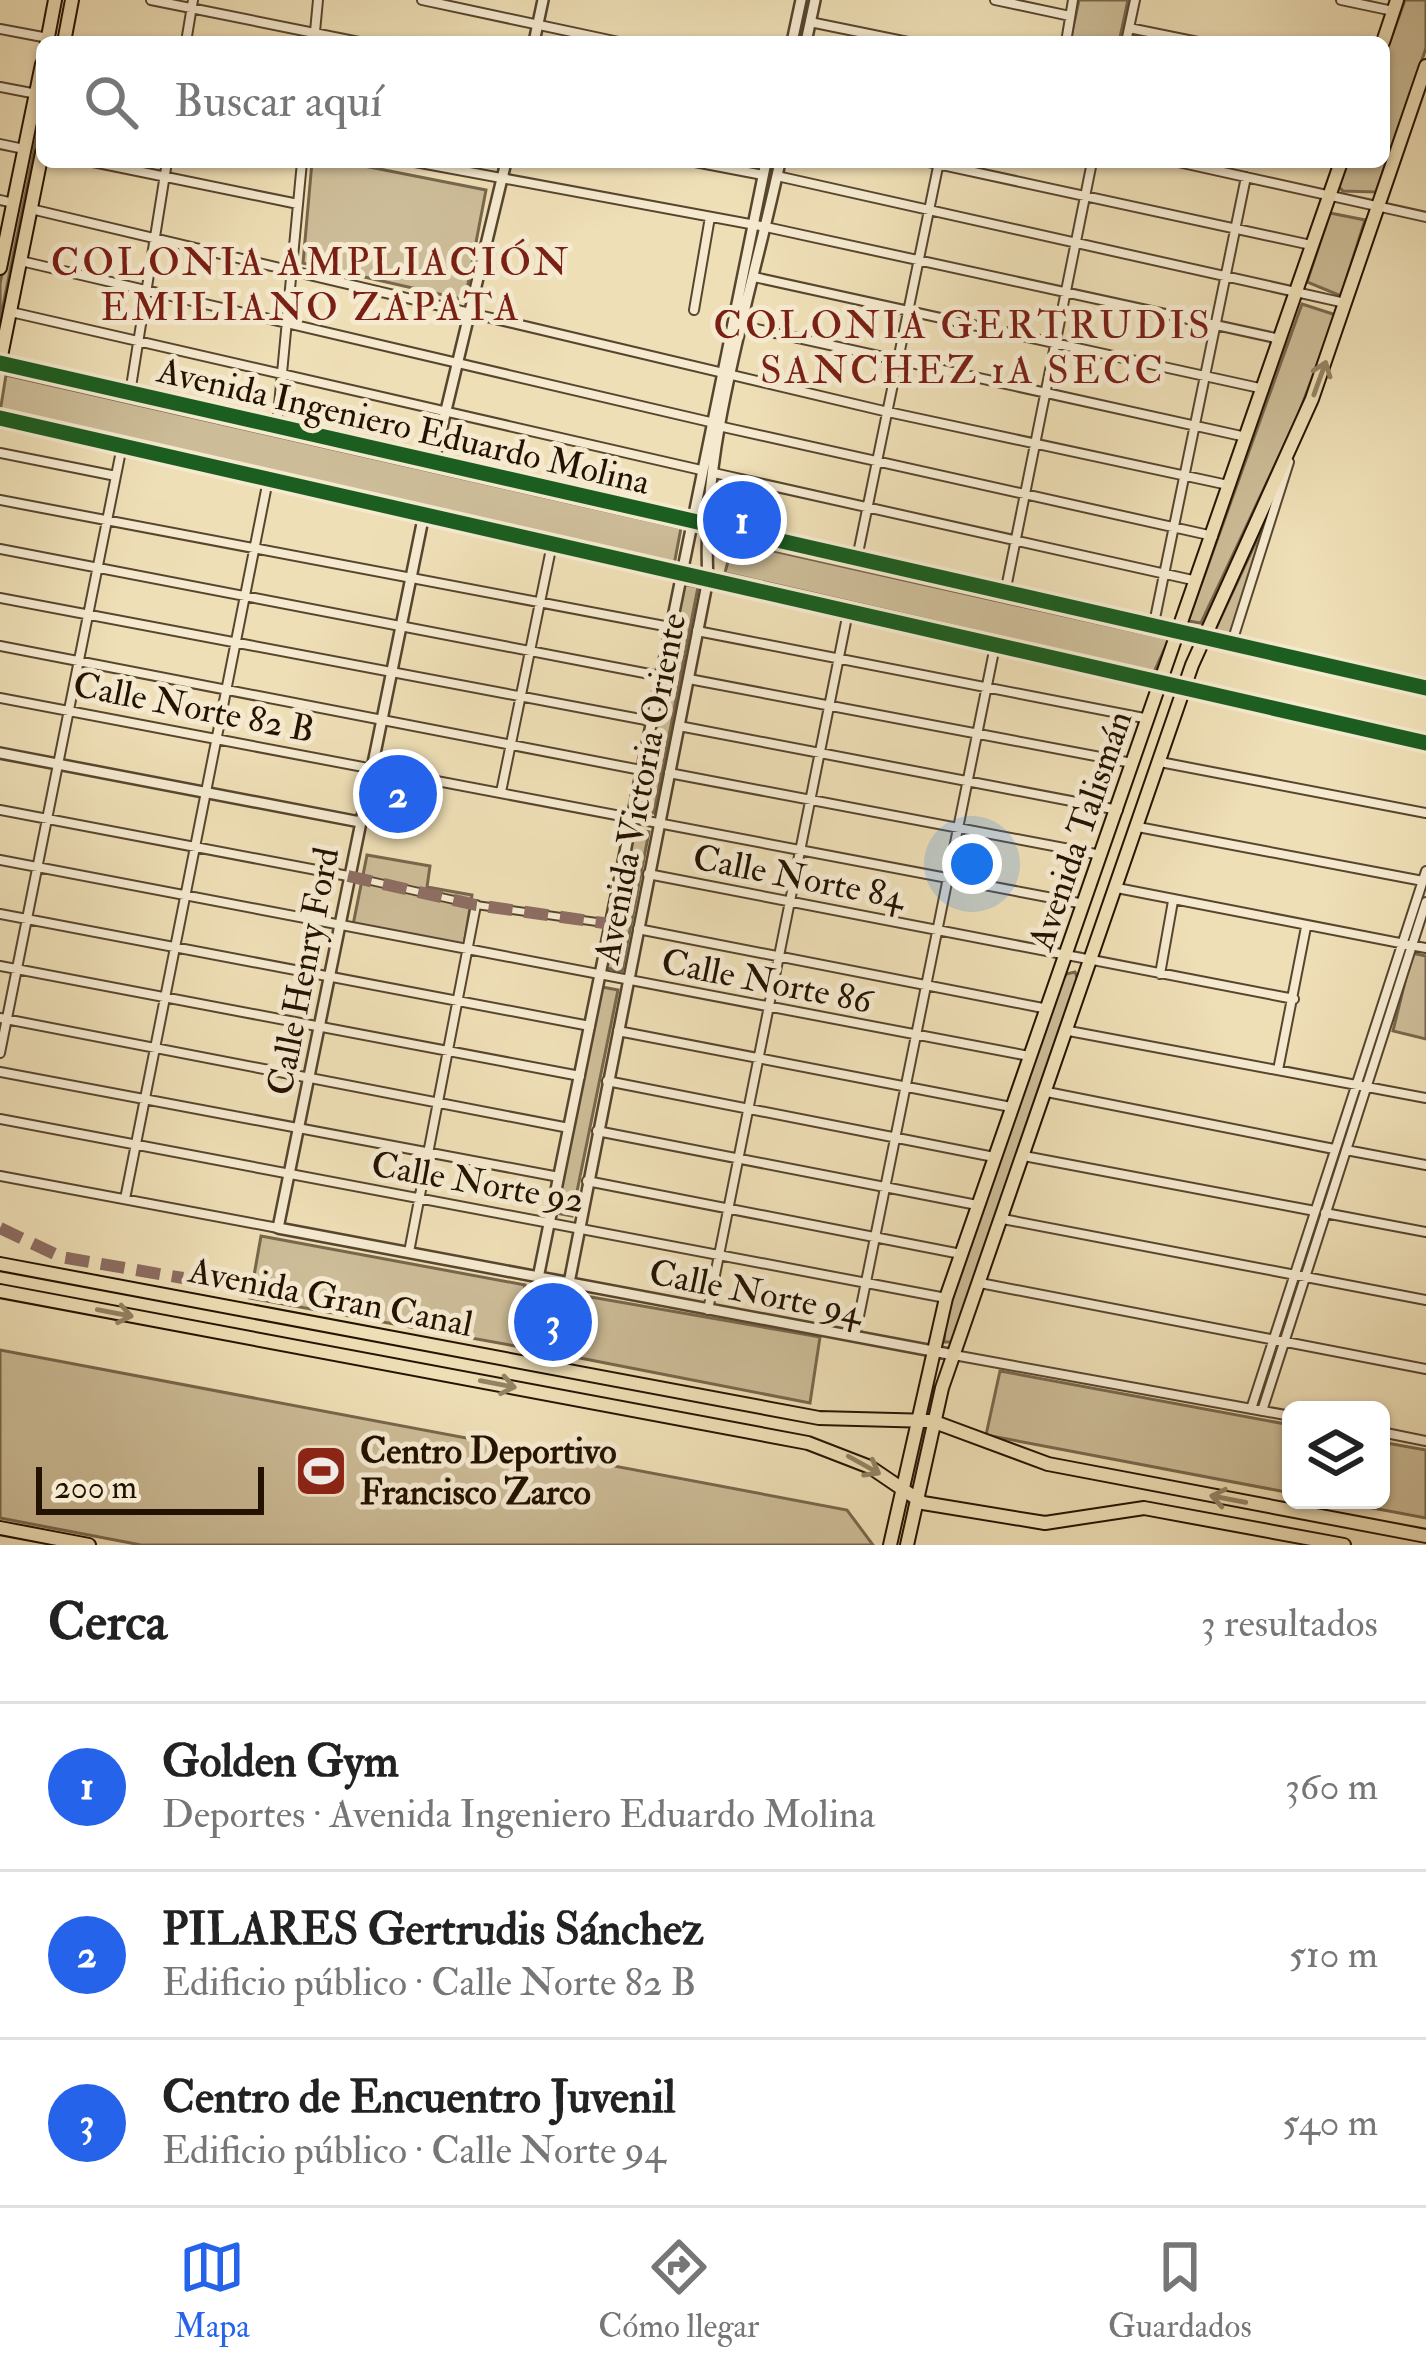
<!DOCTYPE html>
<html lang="es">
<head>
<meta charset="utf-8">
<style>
  :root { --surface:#fff; --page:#f2f2f2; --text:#222; --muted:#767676; --line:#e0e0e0; --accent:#2563eb }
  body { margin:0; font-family:"IM FELL Double Pica",serif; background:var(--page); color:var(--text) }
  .controls { position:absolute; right:36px; bottom:36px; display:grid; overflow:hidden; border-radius:18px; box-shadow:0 3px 9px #0004 }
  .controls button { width:108px; height:108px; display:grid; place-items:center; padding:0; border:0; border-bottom:3px solid var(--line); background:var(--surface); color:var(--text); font:60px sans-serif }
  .scale { position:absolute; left:36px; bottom:30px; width:228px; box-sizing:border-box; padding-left:12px; border:6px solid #241200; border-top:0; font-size:33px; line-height:42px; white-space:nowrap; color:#241200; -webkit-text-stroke:9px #f5ead0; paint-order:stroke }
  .you { position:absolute; left:972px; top:864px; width:42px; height:42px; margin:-30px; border:9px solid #fff; border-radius:50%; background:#1a73e8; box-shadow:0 0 0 18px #1a73e833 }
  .badge { display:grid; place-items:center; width:78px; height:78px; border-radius:50%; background:var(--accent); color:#fff; font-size:39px; font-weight:700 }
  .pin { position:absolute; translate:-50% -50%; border:6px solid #fff; box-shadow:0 3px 12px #0006 }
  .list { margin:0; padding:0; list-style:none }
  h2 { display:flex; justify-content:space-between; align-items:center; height:156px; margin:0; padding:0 48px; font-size:51px }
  h2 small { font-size:39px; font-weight:400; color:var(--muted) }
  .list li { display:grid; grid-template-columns:78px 1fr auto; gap:36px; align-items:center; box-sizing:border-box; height:168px; padding:0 48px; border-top:3px solid var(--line) }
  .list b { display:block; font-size:45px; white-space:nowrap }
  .list p { margin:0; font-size:39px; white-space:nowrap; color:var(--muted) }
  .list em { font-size:39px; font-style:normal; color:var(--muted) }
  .icon { flex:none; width:66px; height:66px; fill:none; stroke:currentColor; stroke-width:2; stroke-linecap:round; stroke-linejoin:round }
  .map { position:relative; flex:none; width:1426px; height:1545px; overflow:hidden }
  .search { position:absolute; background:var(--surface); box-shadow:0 3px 9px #0004; left:36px; right:36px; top:36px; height:132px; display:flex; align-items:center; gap:30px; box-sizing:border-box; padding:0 42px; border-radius:18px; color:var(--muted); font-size:45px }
  .sheet { height:660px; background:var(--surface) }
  nav { display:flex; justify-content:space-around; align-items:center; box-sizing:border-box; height:168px; border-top:3px solid var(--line); background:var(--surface); font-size:33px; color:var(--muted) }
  nav a { display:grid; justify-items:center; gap:6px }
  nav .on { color:var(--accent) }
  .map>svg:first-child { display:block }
</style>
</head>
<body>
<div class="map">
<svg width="1426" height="1545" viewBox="0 0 1426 1545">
  <rect width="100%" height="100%" fill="#efdfb6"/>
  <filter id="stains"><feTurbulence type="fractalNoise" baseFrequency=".00167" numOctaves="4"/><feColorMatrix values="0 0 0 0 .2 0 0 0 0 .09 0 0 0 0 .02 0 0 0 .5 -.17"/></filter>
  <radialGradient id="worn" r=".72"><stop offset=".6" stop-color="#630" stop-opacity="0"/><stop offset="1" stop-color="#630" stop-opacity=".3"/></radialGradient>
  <path fill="#ccbc97" stroke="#78674c" stroke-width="3" d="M 1079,0 L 1128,0 L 1119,42 L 1070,42 Z
    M 1405,0 L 1426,0 L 1426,48 L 1376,192 L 1343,191 L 1339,187 L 1346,162 L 1384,162 L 1384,58 Z
    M 37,102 L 42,102 L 42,111 L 0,321 L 0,284 Z
    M 312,162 L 344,162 L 486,190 L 465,300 L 303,263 Z
    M 1330,213 L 1365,220 L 1341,296 L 1307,282 Z
    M 1302,304 L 1336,315 L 1297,418 L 1201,623 L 1188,621 Z
    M 6,375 L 681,528 L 674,565 L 0,412 Z
    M 1267,527 L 1230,636 L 1214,632 L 1261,531 Z
    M 733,542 L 1169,639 L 1154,672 L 725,573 Z
    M 682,584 L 698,587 L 654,813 L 638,810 Z
    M 634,829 L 649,832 L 622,971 L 606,968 Z
    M 367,855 L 430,866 L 427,887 L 472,895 L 464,945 L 353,925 Z
    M 1412,953 L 1426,956 L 1426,1039 L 1393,1031 Z
    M 1075,972 L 1079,982 L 953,1342 L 944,1342 L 945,1320 L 1060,986 L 1066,974 Z
    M 602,987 L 618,990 L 572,1216 L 556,1213 Z
    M 261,1236 L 525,1285 L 515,1346 L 250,1298 Z
    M 591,1297 L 820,1337 L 810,1403 L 580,1358 Z
    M 0,1350 L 847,1510 L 873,1545 L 141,1545 L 0,1518 Z
    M 1000,1371 L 1291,1425 L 1291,1493 L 986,1435 Z
    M 1381,1442 L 1426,1450 L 1426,1518 L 1330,1500 L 1381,1500 Z"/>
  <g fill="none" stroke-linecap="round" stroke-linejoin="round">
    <g stroke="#57452e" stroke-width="10">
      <path id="pedestrian" d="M 349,876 L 476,905 L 611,924"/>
    </g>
    <g stroke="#57452e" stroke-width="12">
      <path id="minor" d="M 151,0 L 359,42
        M 422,0 L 619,42
        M 995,0 L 1070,16
        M 1341,0 L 1393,11
        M 810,22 L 908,42
        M 1129,28 L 1198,42
        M 0,29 L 48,38
        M 186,42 L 193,0
        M 314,42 L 318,0
        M 1066,42 L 1073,0
        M 1126,42 L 1135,0
        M 0,87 L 42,95
        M 0,144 L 24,149
        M 93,162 L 298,204
        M 415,162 L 766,227 L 1280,339
        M 695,162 L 763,175
        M 928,162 L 1311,245
        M 1178,162 L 1426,217
        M 777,176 L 1345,303
        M 0,200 L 13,203
        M 31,209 L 888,412 L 1228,485
        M 21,261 L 710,422
        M 754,277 L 1264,389
        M 694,310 L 710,217
        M 11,312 L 701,470
        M 743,326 L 1246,437
        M 130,393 L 167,162
        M 277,426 L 302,162
        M 723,427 L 1213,536
        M 0,453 L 116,476
        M 714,473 L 1197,581
        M 0,500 L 670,627
        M 0,549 L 660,676
        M 857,558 L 939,162
        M 1005,593 L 1092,162
        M 0,598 L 651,721
        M 1153,628 L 1246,177
        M 697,631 L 1149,719
        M 1232,642 L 1289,462
        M 0,646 L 641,770
        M 689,679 L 1132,763
        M 0,698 L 1084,904
        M 679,726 L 1118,810
        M 1160,762 L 1426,813
        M 669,773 L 1101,855
        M 501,792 L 552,544
        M 0,810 L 348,876
        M 1138,827 L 1423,881
        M 0,860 L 1029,1056
        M 648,874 L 1294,999
        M 1117,888 L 1426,948
        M 0,914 L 590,1026
        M 638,929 L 1048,1009
        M 0,966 L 580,1076
        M 1160,974 L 1173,901
        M 0,1018 L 569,1128
        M 618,1031 L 1011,1107
        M 1069,1031 L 1426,1098
        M 0,1053 L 122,446
        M 1278,1070 L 1306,927
        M 0,1072 L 559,1177
        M 607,1081 L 994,1157
        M 1047,1092 L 1334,1149
        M 0,1119 L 946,1298
        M 597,1131 L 977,1205
        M 1346,1150 L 1426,1165
        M 1024,1156 L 1315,1211
        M 0,1176 L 278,1228
        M 587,1181 L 961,1254
        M 125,1199 L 268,480
        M 1325,1213 L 1426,1232
        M 1003,1219 L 1426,1300
        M 409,1252 L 476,905
        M 980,1283 L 1426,1369
        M 708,1310 L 848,612
        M 855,1336 L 995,646
        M 954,1355 L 1291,1416
        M 1251,1409 L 1426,871
        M 1262,1411 L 1426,902
        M 1381,1432 L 1426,1441"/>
    </g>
    <g stroke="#57452e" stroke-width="14">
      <path id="tertiary" d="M 534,42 L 543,0
        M 792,42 L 801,0
        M 806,42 L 815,0
        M 434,460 L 506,162
        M 424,514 L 278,1228 L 954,1355
        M 0,753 L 360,822
        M 538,1278 L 766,162
        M 569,1283 L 708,579 C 700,445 752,294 780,162"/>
    </g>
    <g stroke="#241200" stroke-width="16">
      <path id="primary" d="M 47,42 L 55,0
        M 64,42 L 72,0
        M 1383,42 L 1397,0
        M 0,268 L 42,64
        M 0,361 L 42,153
        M 0,363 L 1426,688
        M 0,418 L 1426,743
        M 0,1264 L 819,1418 L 932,1421 L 1048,1464 L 1426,1536
        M 0,1291 L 808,1443 L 870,1467 L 923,1503 L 1045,1523 L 1144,1508 L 1344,1545
        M 0,1528 L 89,1545
        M 890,1545 L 946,1298 L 1341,162
        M 907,1545 L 942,1388 L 1192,665 L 1312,399 L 1426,66"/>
    </g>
    <use href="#pedestrian" stroke="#f5ead0" stroke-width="6"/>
    <use href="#minor" stroke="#f5ead0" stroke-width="8"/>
    <use href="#tertiary" stroke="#f5ead0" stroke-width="9"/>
    <use href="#primary" stroke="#efdfb6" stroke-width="12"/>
    <path stroke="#8d6e63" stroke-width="12" stroke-dasharray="24 12" stroke-linecap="butt" d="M 348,876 L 476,905 L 611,924
      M 0,1228 L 61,1257 L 183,1278"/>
    <g stroke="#f5ead0" stroke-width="22">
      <path id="cycleway" d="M 0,363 L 1426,688
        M 0,418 L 1426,743"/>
    </g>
    <use href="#cycleway" stroke="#1b5e20" stroke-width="15"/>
  </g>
  <defs><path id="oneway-shaft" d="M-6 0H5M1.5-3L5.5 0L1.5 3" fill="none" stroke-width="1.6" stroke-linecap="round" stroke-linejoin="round" transform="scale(3)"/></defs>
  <g stroke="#948364">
    <use href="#oneway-shaft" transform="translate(1320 378) rotate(-70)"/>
    <use href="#oneway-shaft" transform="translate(115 1313) rotate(11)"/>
    <use href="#oneway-shaft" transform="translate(498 1384) rotate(11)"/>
    <use href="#oneway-shaft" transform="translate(864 1465) rotate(29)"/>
    <use href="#oneway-shaft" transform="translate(1228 1499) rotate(-169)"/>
  </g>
  <defs>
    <g id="stadium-square" transform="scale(2.7)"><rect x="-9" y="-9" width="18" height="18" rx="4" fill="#8f2418" stroke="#f5ead0"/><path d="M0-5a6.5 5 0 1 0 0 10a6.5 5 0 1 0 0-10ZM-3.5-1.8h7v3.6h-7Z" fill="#fff"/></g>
  </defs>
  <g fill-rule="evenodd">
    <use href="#stadium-square" x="321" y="1471"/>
  </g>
  <g text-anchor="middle" stroke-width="10" stroke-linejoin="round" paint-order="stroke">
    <g font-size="36" fill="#241200" stroke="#f5ead0">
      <text transform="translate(404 425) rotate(13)" y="13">Avenida Ingeniero Eduardo Molina</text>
      <text transform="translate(194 706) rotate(11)" y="13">Calle Norte 82 B</text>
      <text transform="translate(639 788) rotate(-79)" y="13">Avenida Victoria Oriente</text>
      <text transform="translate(1079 830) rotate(-71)" y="13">Avenida Talismán</text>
      <text transform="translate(799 876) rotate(11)" y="13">Calle Norte 84</text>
      <text transform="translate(302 971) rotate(-79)" y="13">Calle Henry Ford</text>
      <text transform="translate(767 980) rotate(11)" y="13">Calle Norte 86</text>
      <text transform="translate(478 1181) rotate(10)" y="13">Calle Norte 92</text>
      <text transform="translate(756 1291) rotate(11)" y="13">Calle Norte 94</text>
      <text transform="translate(331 1296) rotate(11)" y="13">Avenida Gran Canal</text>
    </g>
    <g font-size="36" font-weight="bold" fill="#241200" stroke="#f5ead0" text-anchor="start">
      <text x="360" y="1463">Centro Deportivo<tspan x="360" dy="41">Francisco Zarco</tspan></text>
    </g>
    <g font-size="39" letter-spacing="3" fill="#7a1f14" stroke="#f5ead0">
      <text x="311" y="275">COLONIA AMPLIACIÓN<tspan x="311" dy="45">EMILIANO ZAPATA</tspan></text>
      <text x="963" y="338">COLONIA GERTRUDIS<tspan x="963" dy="45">SANCHEZ 1A SECC</tspan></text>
    </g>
  </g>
  <rect width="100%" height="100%" filter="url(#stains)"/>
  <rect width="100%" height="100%" fill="url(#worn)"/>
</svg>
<div class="controls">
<button><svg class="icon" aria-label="layers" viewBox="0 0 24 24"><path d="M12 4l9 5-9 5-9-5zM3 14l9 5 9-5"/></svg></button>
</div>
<div class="scale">200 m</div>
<div class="you"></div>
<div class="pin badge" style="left:742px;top:520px">1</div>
<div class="pin badge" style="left:398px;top:794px">2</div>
<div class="pin badge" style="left:553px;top:1322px">3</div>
<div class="search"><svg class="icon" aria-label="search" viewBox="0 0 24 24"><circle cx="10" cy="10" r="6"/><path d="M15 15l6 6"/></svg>Buscar aquí</div>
</div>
<section class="sheet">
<h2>Cerca<small>3 resultados</small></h2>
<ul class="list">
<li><span class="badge">1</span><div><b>Golden Gym</b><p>Deportes · Avenida Ingeniero Eduardo Molina</p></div><em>360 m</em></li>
<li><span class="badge">2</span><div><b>PILARES Gertrudis Sánchez</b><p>Edificio público · Calle Norte 82 B</p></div><em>510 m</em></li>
<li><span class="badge">3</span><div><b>Centro de Encuentro Juvenil</b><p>Edificio público · Calle Norte 94</p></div><em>540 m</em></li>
</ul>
</section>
<nav>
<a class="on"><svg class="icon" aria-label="map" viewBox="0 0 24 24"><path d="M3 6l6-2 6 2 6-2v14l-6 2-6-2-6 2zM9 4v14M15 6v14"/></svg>Mapa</a>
<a><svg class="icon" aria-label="directions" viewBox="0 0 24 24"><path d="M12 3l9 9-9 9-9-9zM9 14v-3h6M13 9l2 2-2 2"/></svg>Cómo llegar</a>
<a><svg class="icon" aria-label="saved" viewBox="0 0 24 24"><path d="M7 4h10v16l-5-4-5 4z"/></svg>Guardados</a>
</nav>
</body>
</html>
